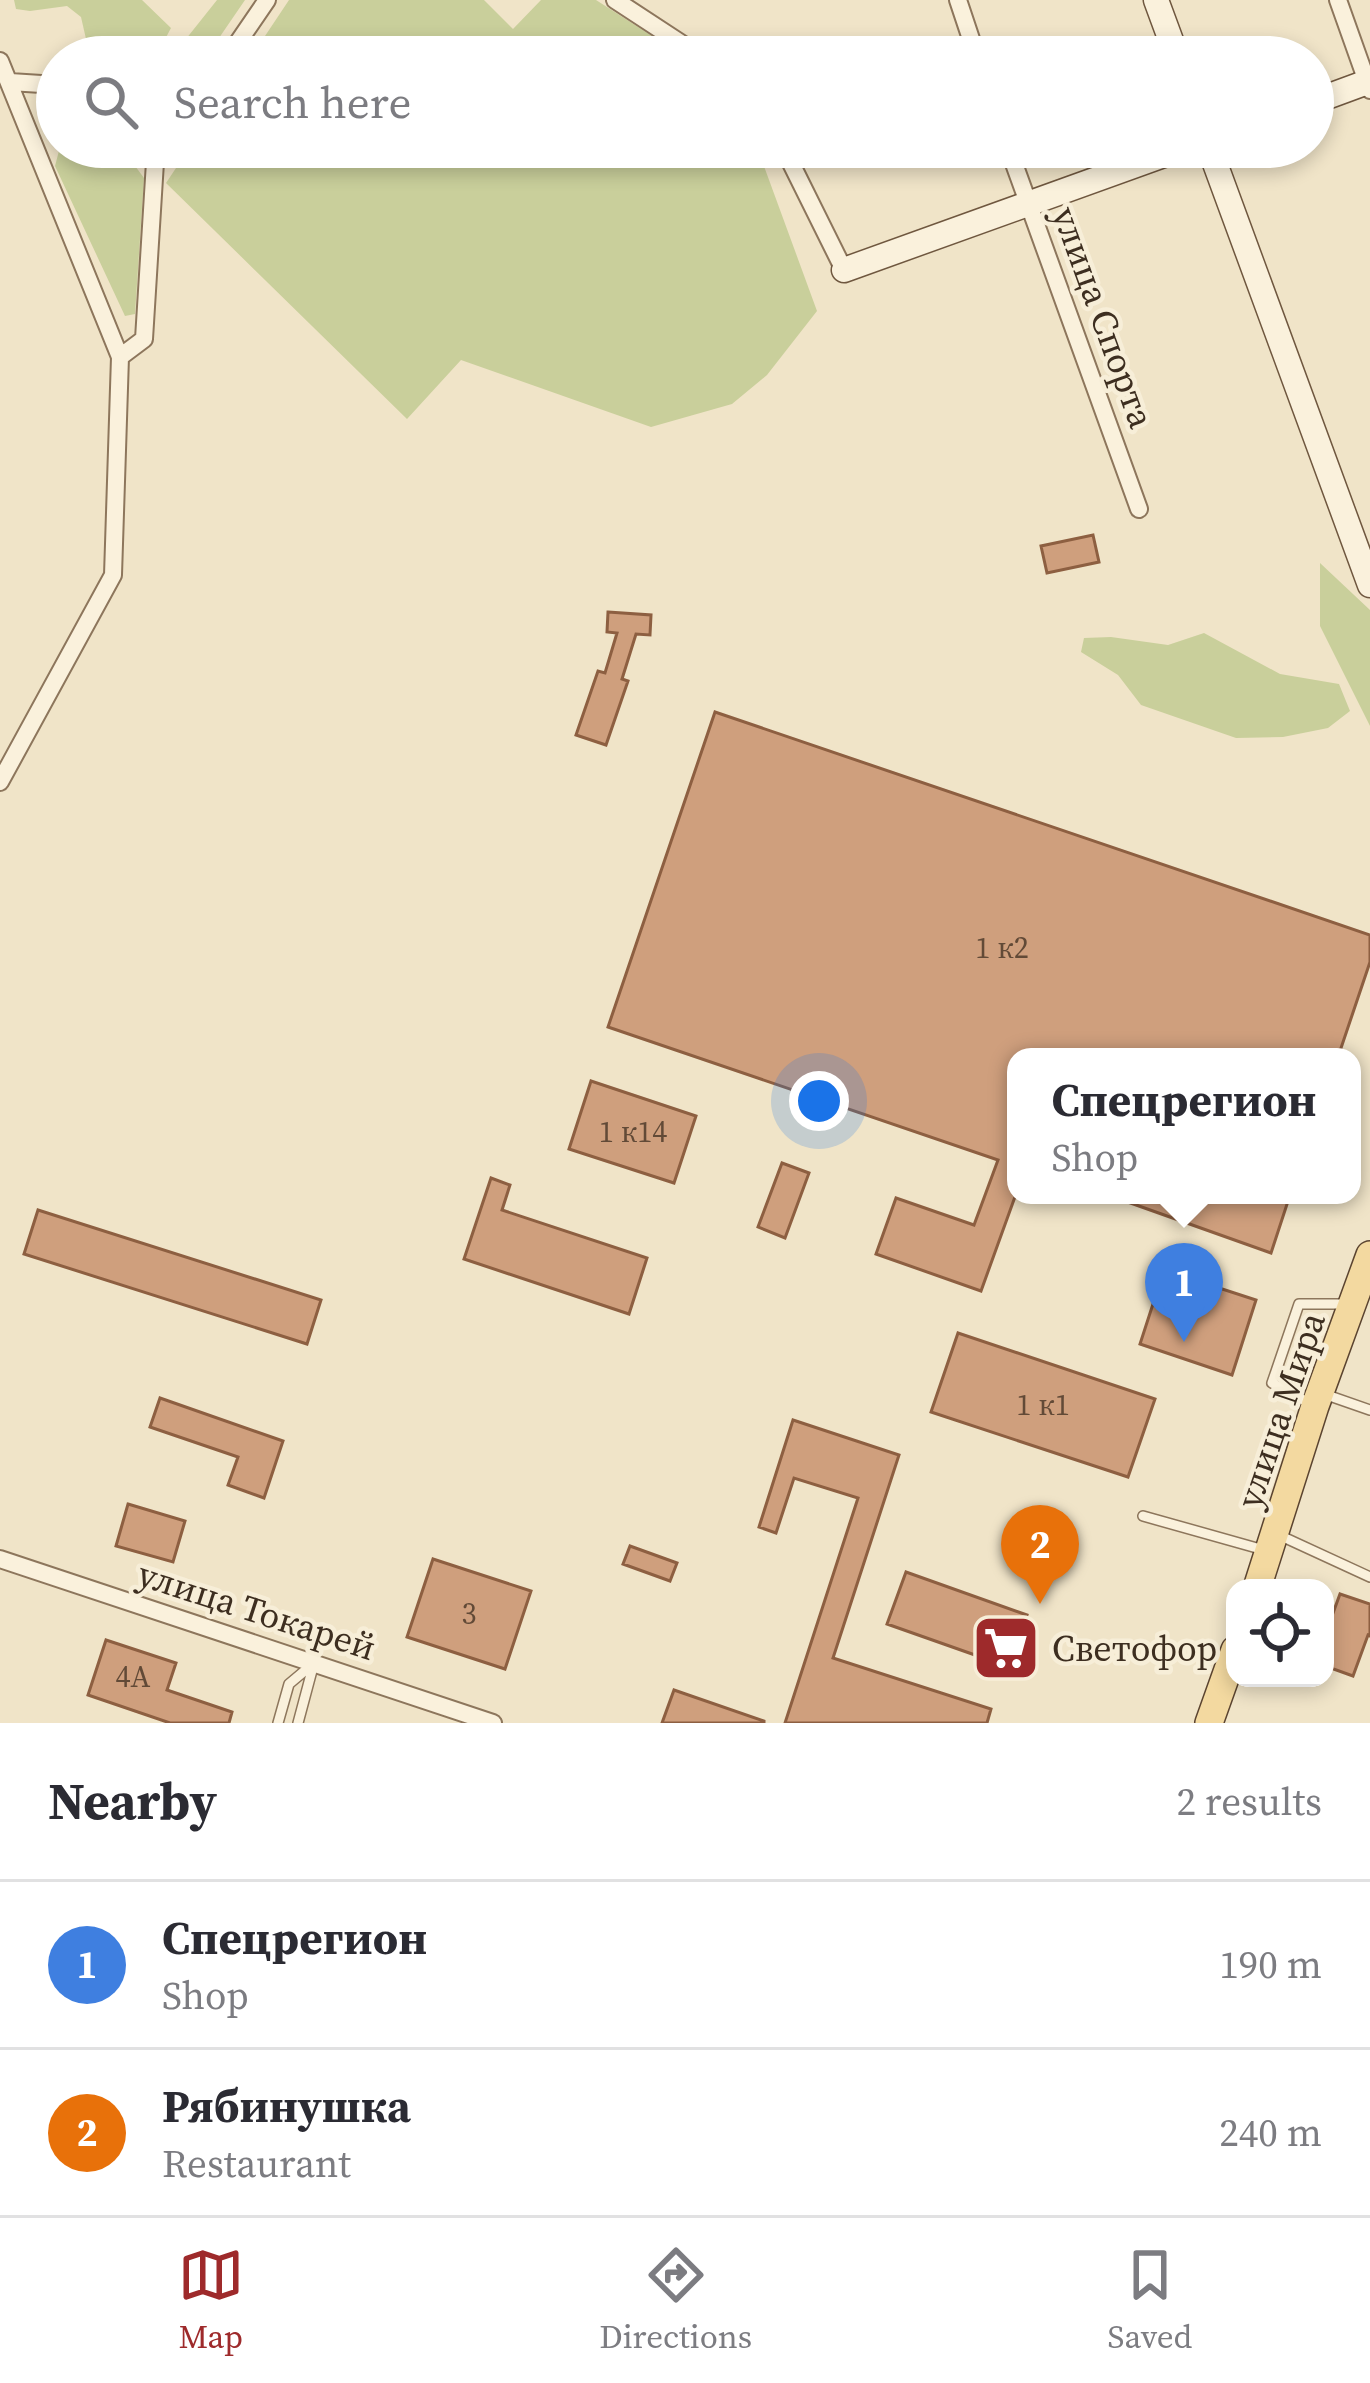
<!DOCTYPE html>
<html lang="en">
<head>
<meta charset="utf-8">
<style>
  :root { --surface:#fff; --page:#f7f7f7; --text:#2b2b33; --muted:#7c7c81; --line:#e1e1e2; --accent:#9e2a2b }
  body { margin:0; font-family:"Source Serif 4",serif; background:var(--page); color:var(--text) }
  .controls { position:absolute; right:36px; bottom:36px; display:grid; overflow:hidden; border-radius:24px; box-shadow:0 6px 18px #0003 }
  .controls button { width:108px; height:108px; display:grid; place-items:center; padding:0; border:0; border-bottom:3px solid var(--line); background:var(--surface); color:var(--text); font:60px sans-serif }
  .you { position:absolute; left:819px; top:1101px; width:42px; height:42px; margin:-30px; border:9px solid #fff; border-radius:50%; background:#1a73e8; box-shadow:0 0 0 18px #1a73e833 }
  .badge { display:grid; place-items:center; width:78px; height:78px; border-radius:50%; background:var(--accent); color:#fff; font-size:39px; font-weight:700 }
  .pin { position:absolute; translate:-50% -99px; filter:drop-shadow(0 3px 6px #0008) }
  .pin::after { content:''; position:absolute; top:63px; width:42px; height:36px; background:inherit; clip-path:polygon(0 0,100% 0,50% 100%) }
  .popup { position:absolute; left:1007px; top:1048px; width:354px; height:156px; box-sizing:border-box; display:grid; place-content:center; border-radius:24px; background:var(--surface); filter:drop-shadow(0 3px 9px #0005); font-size:39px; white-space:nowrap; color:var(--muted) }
  .popup b { font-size:45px; color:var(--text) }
  .popup::after { content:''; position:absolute; left:50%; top:100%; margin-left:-24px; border:24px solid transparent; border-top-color:var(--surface) }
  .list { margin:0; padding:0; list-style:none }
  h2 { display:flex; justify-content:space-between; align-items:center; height:156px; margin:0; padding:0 48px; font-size:51px }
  h2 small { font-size:39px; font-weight:400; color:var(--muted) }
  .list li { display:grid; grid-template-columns:78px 1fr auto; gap:36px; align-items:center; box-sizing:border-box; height:168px; padding:0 48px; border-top:3px solid var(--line) }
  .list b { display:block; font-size:45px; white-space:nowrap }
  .list p { margin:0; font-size:39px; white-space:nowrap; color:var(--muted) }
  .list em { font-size:39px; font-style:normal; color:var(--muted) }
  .icon { flex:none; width:66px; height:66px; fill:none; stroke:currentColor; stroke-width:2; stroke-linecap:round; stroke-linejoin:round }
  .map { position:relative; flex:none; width:1370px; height:1723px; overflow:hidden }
  .search { position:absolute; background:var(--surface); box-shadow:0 6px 18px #0003; left:36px; right:36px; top:36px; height:132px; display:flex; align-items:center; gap:30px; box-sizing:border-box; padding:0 42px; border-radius:66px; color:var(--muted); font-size:45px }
  .sheet { height:492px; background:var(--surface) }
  nav { display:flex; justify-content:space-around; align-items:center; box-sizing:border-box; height:168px; border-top:3px solid var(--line); background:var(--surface); font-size:33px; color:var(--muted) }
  nav a { display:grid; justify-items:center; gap:6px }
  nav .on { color:var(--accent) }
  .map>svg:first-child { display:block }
</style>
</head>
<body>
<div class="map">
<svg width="1370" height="1723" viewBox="0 0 1370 1723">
  <rect width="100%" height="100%" fill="#f0e4c8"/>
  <path fill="#c9cf9b" d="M 14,0 L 142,0 L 171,28 L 163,43 L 178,49 L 217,0 L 245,0 L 206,57 L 93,57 L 89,52 L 81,17 L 67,6 L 30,11 L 16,9 Z
    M 289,0 L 484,0 L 513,29 L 541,0 L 596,0 L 685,57 L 251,57 Z
    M 60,147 L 86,151 L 94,147 L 121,147 L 144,178 L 135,314 L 125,316 L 55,166 Z
    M 190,147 L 757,147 L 817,311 L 767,375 L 732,404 L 651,427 L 461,360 L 407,419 L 166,183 Z
    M 1320,563 L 1370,610 L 1370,726 L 1320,626 Z
    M 1204,633 L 1280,674 L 1339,684 L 1350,711 L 1328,728 L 1283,737 L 1236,738 L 1141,705 L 1118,675 L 1081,652 L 1084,638 L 1111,637 L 1168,645 Z"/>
  <path fill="#cf9f7d" stroke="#8d5f41" stroke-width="3" d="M 1093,535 L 1099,562 L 1047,573 L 1041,546 Z
    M 608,612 L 651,615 L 650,635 L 636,634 L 622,679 L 628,681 L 606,745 L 576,735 L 598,671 L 605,673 L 617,633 L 607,632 Z
    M 715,712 L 1370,935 L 1370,962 L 1338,1057 L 1016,1057 L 1016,1194 L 981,1291 L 876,1254 L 896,1198 L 974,1225 L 998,1160 L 608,1027 Z
    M 591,1081 L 696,1116 L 674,1183 L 569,1149 Z
    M 782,1163 L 809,1173 L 785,1238 L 758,1227 Z
    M 491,1178 L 510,1185 L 502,1210 L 647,1258 L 629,1314 L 464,1259 Z
    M 1108,1195 L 1290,1195 L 1271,1253 Z
    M 38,1210 L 321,1300 L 307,1344 L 24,1254 Z
    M 1164,1270 L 1256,1300 L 1232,1375 L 1140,1344 Z
    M 958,1333 L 1155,1399 L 1128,1477 L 931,1412 Z
    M 160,1398 L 283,1441 L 264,1498 L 228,1485 L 238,1457 L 150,1427 Z
    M 793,1420 L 899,1455 L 833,1658 L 991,1709 L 987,1723 L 785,1723 L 858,1498 L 794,1478 L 776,1533 L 759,1527 Z
    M 128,1504 L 185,1521 L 173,1562 L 116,1546 Z
    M 630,1546 L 677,1563 L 670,1581 L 623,1564 Z
    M 433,1559 L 531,1591 L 505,1669 L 407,1637 Z
    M 906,1572 L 1027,1615 L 1009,1667 L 887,1624 Z
    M 1340,1594 L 1370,1604 L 1370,1636 L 1368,1635 L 1353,1676 L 1325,1666 L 1325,1635 Z
    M 106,1640 L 176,1663 L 167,1690 L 232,1712 L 229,1723 L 170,1723 L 88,1695 Z
    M 674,1690 L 764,1721 L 764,1723 L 662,1723 Z"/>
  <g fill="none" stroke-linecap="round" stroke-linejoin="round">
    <g stroke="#8d765c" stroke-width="12">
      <path id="lane" d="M 1324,1394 L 1370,1410
        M 1309,1403 L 1272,1383 L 1299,1304 L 1348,1304
        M 1143,1516 L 1264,1550
        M 1281,1536 L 1370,1577
        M 278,1723 L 289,1684 L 314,1663
        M 298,1723 L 314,1663"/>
    </g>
    <g stroke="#8d765c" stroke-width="20">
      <path id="street" d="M 615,0 L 702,57
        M 958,0 L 977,57
        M 1338,0 L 1370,90
        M 228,57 L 267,0
        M 0,61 L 120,357 L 113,575 L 0,782
        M 10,82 L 57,85
        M 783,147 L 844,270
        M 1008,147 L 1139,509
        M 120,357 L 144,339 L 155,162 L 165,147
        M 0,1559 L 493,1723"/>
    </g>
    <g stroke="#6f573f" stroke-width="27">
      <path id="secondary" d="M 1156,0 L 1177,57
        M 1313,102 L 1370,81
        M 1209,147 L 1370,585
        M 844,270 L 1186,147"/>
    </g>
    <g stroke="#5b4430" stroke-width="30">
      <path id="primary" d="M 1257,1588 L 1315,1406 L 1370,1255
        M 1209,1723 L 1235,1650"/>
    </g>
    <use href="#lane" stroke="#faf1dc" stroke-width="9"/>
    <use href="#street" stroke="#faf1dc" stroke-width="16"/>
    <use href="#secondary" stroke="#faf1dc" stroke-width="24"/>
    <use href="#primary" stroke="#f3d9a0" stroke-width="27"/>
  </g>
  <defs>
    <g id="supermarket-square" transform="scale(3.45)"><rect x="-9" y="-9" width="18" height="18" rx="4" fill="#9e2a2b" stroke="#f7eed8"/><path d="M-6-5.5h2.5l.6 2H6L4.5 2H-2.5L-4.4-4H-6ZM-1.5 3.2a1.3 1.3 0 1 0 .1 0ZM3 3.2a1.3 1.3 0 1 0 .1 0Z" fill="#fff"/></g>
  </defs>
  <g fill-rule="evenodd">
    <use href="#supermarket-square" x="1006" y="1648"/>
  </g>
  <g text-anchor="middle" stroke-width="9" stroke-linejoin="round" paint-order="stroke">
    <g font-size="30" fill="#624a37">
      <text x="1002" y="958">1 к2</text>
      <text x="633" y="1142">1 к14</text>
      <text x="1043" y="1415">1 к1</text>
      <text x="469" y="1624">3</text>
      <text x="133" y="1687">4А</text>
    </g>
    <g font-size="36" fill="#3d2e20" stroke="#f7eed8">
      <text transform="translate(1104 317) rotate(70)" y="13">улица Спорта</text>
      <text transform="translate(1280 1410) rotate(-71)" y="13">улица Мира</text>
      <text transform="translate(257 1610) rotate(18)" y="13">улица Токарей</text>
    </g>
    <g font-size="36" fill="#3d2e20" stroke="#f7eed8" text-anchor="start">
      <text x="1052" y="1661">Светофор</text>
    </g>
  </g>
</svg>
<div class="controls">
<button><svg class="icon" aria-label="locate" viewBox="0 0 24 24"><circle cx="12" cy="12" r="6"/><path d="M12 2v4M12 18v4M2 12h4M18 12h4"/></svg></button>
</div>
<div class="you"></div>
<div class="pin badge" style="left:1184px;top:1342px;background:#3f7fe0">1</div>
<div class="popup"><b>Спецрегион</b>Shop</div>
<div class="pin badge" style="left:1040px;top:1604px;background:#e8710a">2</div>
<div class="search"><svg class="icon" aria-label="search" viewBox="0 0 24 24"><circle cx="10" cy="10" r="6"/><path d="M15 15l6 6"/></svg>Search here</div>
</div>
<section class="sheet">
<h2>Nearby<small>2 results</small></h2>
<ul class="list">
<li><span class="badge" style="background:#3f7fe0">1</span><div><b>Спецрегион</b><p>Shop</p></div><em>190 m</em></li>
<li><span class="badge" style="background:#e8710a">2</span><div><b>Рябинушка</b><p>Restaurant</p></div><em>240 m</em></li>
</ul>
</section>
<nav>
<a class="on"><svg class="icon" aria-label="map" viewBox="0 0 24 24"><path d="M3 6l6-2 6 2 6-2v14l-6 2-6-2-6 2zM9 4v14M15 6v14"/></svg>Map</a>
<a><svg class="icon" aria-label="directions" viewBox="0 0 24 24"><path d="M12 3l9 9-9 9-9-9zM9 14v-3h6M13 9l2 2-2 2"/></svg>Directions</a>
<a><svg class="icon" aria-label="saved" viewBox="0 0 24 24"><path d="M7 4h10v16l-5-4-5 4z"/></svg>Saved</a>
</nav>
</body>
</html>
